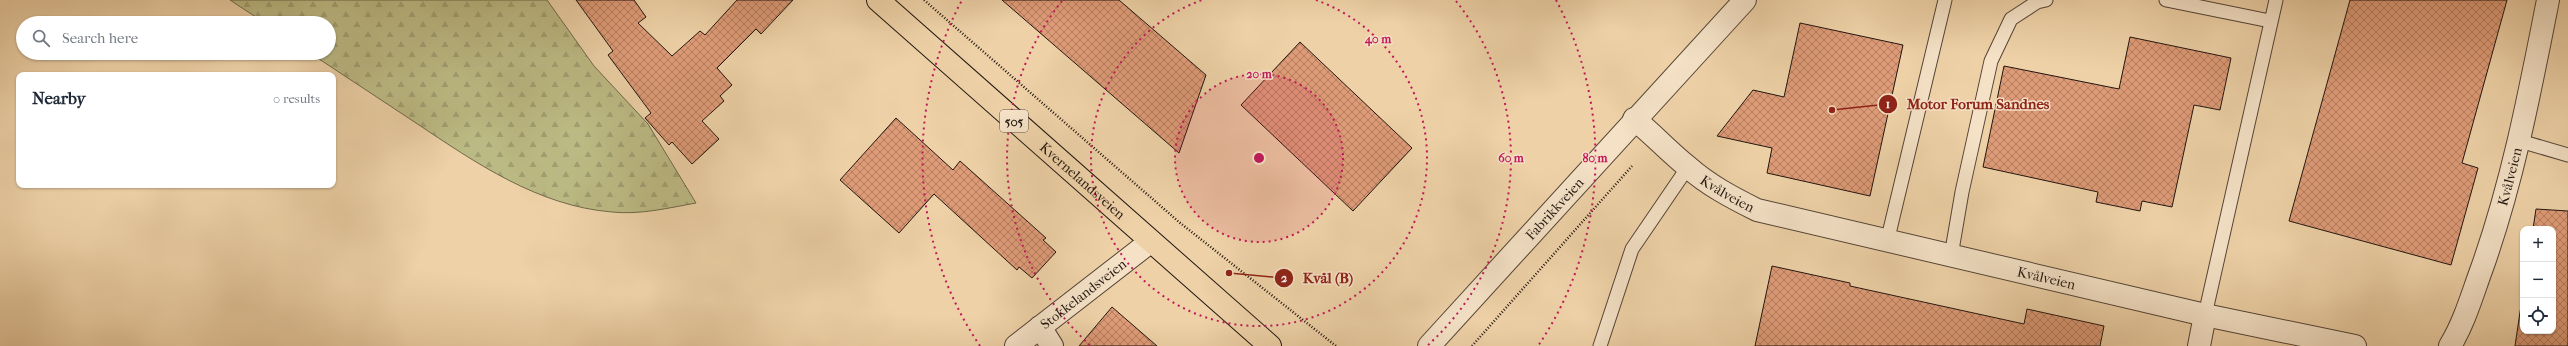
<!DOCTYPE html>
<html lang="en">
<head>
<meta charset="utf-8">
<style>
  :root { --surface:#fff; --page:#f6f6f7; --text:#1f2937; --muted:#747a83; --line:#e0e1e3 }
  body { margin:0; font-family:"IM FELL French Canon",serif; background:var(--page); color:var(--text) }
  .controls { position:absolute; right:12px; bottom:12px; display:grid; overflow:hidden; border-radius:8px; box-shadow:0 1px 3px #0004 }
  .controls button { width:36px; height:36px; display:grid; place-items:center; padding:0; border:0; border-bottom:1px solid var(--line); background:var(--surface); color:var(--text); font:20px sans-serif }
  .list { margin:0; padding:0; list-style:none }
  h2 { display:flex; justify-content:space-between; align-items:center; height:52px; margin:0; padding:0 16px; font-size:17px }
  h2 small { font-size:13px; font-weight:400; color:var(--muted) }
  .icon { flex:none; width:22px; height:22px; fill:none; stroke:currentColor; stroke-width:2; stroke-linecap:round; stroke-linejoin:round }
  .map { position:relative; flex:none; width:2568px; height:346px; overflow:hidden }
  .search { position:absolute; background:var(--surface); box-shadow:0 1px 3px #0004; left:16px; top:16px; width:320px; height:44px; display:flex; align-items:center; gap:10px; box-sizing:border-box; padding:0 14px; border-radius:22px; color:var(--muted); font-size:15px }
  .panel { position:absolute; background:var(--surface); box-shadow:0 1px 3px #0004; left:16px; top:72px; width:320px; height:116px; border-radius:8px }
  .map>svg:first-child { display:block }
</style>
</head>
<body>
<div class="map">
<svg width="2568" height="346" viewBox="0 0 2568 346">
  <defs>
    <pattern id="forest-firs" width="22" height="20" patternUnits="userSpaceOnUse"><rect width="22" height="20" fill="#bcba84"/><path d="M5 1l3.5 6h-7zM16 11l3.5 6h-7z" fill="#a19f71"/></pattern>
    <pattern id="building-cross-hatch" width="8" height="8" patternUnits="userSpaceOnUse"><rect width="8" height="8" fill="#de9b77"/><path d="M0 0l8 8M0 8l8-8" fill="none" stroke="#b47d60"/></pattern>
  </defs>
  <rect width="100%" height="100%" fill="#eed1a7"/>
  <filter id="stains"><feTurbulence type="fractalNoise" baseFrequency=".005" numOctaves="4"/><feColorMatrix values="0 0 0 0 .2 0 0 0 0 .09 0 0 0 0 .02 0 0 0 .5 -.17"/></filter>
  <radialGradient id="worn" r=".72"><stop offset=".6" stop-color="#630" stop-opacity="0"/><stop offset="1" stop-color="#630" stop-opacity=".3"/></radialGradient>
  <path fill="url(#forest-firs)" stroke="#6e684a" d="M 230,0 L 547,0 L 594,66 L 648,124 L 696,203 C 668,208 640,215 612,212 C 538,206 476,163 416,123 C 381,100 345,76 310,53 L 329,53 L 329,23 L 265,23 Z"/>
  <path fill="url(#building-cross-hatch)" stroke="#211510" d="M 576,0 L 634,0 L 646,17 L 638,23 L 672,56 L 700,31 L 705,35 L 737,0 L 793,0 L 761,34 L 756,29 L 717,68 L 732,85 L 720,96 L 724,101 L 702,121 L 719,139 L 692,164 L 672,142 L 669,145 L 645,118 L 651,113 L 608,55 L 613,51 Z
    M 1002,0 L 1119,0 L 1206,75 L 1179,153 Z
    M 2350,0 L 2507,0 L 2462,163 L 2478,168 L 2451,265 L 2289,221 Z
    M 1800,23 L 1903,45 L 1870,196 L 1767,173 L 1772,148 L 1717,136 L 1753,90 L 1784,97 Z
    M 2130,37 L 2231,58 L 2220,110 L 2194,105 L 2172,207 L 2142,201 L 2140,211 L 2096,202 L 2098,192 L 1983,167 L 2004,66 L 2119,89 Z
    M 1300,42 L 1412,148 L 1353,211 L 1241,105 Z
    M 896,118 L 953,170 L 960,161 L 1046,238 L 1043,240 L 1056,252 L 1032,278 L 1019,267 L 1017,270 L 934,194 L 899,233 L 840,180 Z
    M 2536,209 L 2568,211 L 2568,346 L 2515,346 L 2523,292 L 2523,331 L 2553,331 L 2553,229 L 2533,229 Z
    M 1772,266 L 1850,283 L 1850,286 L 2024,324 L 2027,309 L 2104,326 L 2100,346 L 1755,346 Z
    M 1112,307 L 1157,346 L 1079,346 Z"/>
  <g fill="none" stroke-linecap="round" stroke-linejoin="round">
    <g stroke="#544436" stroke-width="15">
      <path id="service" d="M 2166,0 L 2270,21
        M 2520,141 L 2568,155
        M 1887,242 L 1945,0
        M 1951,256 L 1962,192 L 1991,61 L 2011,19 L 2037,2 L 2046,0
        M 2205,315 L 2276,0
        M 1600,346 L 1632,249 L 1688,167"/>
    </g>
    <g stroke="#544436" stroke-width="24">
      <g id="minor">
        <path id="s1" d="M 1634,119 C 1653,134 1669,152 1688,167 C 1708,185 1733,198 1757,210 L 2205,315 L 2355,346"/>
        <path d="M 1040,327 L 1052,346"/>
        <path id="s2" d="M 1016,346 L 1150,242"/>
        <path id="s3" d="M 1429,346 L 1745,0"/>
        <path d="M 2199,346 L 2205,315"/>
        <path id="s4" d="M 2450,346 C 2465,321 2472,295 2482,268 C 2513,181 2530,91 2548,0"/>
      </g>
    </g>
    <g stroke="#211510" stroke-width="24">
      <g id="primary">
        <path id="s5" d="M 878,0 L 1270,346"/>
      </g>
    </g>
    <path stroke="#211510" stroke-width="2.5" stroke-dasharray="1 2" stroke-linecap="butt" d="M 924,0 L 1179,222 L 1336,346
      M 1472,346 L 1632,166"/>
    <use href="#service" stroke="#f4e1c6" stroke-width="13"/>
    <use href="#minor" stroke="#f4e1c6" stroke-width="22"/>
    <use href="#primary" stroke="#eed1a7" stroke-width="22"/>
  </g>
  <circle cx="1259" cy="158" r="84" fill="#c2185b" fill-opacity=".12"/>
  <g fill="none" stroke="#c2185b" stroke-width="2" stroke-dasharray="2 4">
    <circle cx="1259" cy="158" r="84"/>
    <path d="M1316 0A168 168 0 1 1 1202 0"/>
    <path d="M1090 345A252 252 0 0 1 1062 1M1456 1A252 252 0 0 1 1428 345"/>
    <path d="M980 346A336 336 0 0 1 962 0M1556 0A336 336 0 0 1 1538 346"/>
  </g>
  <g text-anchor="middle" stroke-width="3" stroke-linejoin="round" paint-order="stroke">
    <rect fill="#f4e1c6" stroke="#605247" stroke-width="1" x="1000" y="110" width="28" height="22" rx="3"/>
    <g font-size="13" font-weight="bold" fill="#211510">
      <text x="1014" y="126">505</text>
    </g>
    <g font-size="14" fill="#211510" stroke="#f4e1c6">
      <text dy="5" stroke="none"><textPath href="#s4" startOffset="180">Kvålveien</textPath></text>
      <text dy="5" stroke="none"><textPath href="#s5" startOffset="273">Kvernelandsveien</textPath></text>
      <text dy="5" stroke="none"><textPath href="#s1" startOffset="120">Kvålveien</textPath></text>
      <text dy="5" stroke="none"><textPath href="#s3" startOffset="186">Fabrikkveien</textPath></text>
      <text dy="5" stroke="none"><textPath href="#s1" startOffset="451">Kvålveien</textPath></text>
      <text dy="5" stroke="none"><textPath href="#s2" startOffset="85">Stokkelandsveien</textPath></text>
    </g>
  </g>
  <circle cx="1259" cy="158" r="6" fill="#c2185b" stroke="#f4e1c6" stroke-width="2"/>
  <g font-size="12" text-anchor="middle" font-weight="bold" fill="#c2185b" stroke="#f4e1c6" stroke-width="3" stroke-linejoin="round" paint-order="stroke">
    <text x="1378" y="43">40 m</text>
    <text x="1259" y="78">20 m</text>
    <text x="1511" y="162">60 m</text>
    <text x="1595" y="162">80 m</text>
  </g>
  <path fill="none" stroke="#8f2418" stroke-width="1.5" d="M1832 110L1888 104M1229 273L1284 278"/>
  <g fill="#8f2418" stroke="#f4e1c6" stroke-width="1.5">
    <circle cx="1832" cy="110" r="4"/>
    <circle cx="1229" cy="273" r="4"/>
    <circle cx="1888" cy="104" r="10"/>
    <circle cx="1284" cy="278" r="10"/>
  </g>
  <g font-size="12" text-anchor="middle" font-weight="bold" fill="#fff">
    <text x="1888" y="108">1</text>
    <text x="1284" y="282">2</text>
  </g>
  <g font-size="15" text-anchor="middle" font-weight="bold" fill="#8f2418" stroke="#f4e1c6" stroke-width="3" stroke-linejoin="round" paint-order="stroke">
    <text x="1978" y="109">Motor Forum Sandnes</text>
    <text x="1328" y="283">Kvål (B)</text>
  </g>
  <rect width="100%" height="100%" filter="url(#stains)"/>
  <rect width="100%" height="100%" fill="url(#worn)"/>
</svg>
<div class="controls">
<button>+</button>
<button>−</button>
<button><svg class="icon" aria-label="locate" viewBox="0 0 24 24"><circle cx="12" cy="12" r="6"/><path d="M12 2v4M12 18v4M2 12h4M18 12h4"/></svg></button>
</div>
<div class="search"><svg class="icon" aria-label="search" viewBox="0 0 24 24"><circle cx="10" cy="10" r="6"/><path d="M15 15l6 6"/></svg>Search here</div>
<section class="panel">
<h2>Nearby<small>0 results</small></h2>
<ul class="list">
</ul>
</section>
</div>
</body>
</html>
